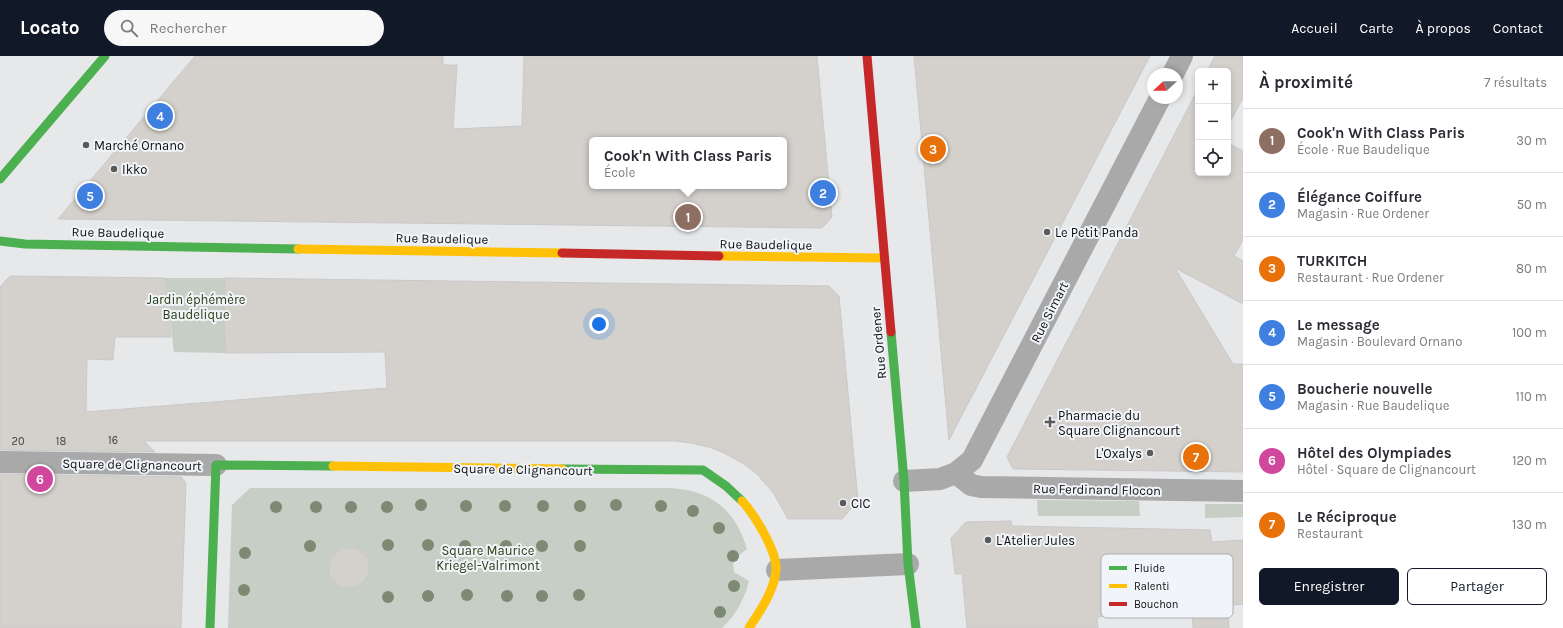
<!DOCTYPE html>
<html lang="fr">
<head>
<meta charset="utf-8">
<style>
  :root { --surface:#fff; --page:#f7f7f7; --text:#2b2b33; --muted:#7c7c81; --line:#e1e1e2; --accent:#111827 }
  body { margin:0; font-family:Karla,sans-serif; background:var(--page); color:var(--text) }
  .controls { position:absolute; right:12px; top:12px; display:grid; overflow:hidden; border-radius:6px; box-shadow:0 2px 6px #0003 }
  .controls button { width:36px; height:36px; display:grid; place-items:center; padding:0; border:0; border-bottom:1px solid var(--line); background:var(--surface); color:var(--text); font:20px sans-serif }
  .compass { position:absolute; left:1147px; top:12px; width:36px; height:36px; border-radius:50%; background:var(--surface); box-shadow:0 2px 6px #0003; rotate:249deg }
  .you { position:absolute; left:599px; top:268px; width:14px; height:14px; margin:-10px; border:3px solid #fff; border-radius:50%; background:#1a73e8; box-shadow:0 0 0 6px #1a73e833 }
  .badge { display:grid; place-items:center; width:26px; height:26px; border-radius:50%; background:var(--accent); color:#fff; font-size:13px; font-weight:700 }
  .pin { position:absolute; translate:-50% -50%; border:2px solid #fff; box-shadow:0 1px 4px #0006 }
  .popup { position:absolute; left:589px; top:81px; width:198px; height:52px; box-sizing:border-box; display:grid; place-content:center; border-radius:6px; background:var(--surface); filter:drop-shadow(0 1px 3px #0005); font-size:13px; white-space:nowrap; color:var(--muted) }
  .popup b { font-size:15px; color:var(--text) }
  .popup::after { content:''; position:absolute; left:50%; top:100%; margin-left:-8px; border:8px solid transparent; border-top-color:var(--surface) }
  .list { margin:0; padding:0; list-style:none }
  h2 { display:flex; justify-content:space-between; align-items:center; height:52px; margin:0; padding:0 16px; font-size:17px }
  h2 small { font-size:13px; font-weight:400; color:var(--muted) }
  .list li { display:grid; grid-template-columns:26px 1fr auto; gap:12px; align-items:center; box-sizing:border-box; height:64px; padding:0 16px; border-top:1px solid var(--line) }
  .list b { display:block; font-size:15px; white-space:nowrap }
  .list p { margin:0; font-size:13px; white-space:nowrap; color:var(--muted) }
  .list em { font-size:13px; font-style:normal; color:var(--muted) }
  .actions { display:flex; gap:8px; padding:12px 16px }
  .actions a { flex:1; padding:9px 0; border:1px solid var(--accent); border-radius:6px; text-align:center; font-size:14px; color:var(--accent) }
  .actions .main { background:var(--accent); color:#fff }
  .icon { flex:none; width:22px; height:22px; fill:none; stroke:currentColor; stroke-width:2; stroke-linecap:round; stroke-linejoin:round }
  .map { position:relative; flex:none; width:1243px; height:572px; overflow:hidden }
  header { display:flex; align-items:center; gap:24px; box-sizing:border-box; height:56px; padding:0 20px; background:var(--accent); color:#fff }
  header strong { font-size:19px }
  nav { display:flex; gap:22px; margin-inline-start:auto; font-size:14px }
  .search { width:280px; height:36px; background:var(--page); display:flex; align-items:center; gap:10px; box-sizing:border-box; padding:0 14px; border-radius:22px; color:var(--muted); font-size:15px }
  main { display:flex }
  aside { flex:1; background:var(--surface) }
  .map>svg:first-child { display:block }
</style>
</head>
<body>
<header>
<strong>Locato</strong>
<div class="search"><svg class="icon" aria-label="search" viewBox="0 0 24 24"><circle cx="10" cy="10" r="6"/><path d="M15 15l6 6"/></svg>Rechercher</div>
<nav><a>Accueil</a><a>Carte</a><a>À propos</a><a>Contact</a></nav>
</header>
<main>
<div class="map">
<svg width="1243" height="572" viewBox="0 0 1243 572">
  <rect width="100%" height="100%" fill="#e6e8ea"/>
  <path fill="#c7cec5" d="M 165,222 L 225,222 L 226,297 L 174,296 Z
    M 250,432 L 669,432 C 711,434 735,453 747,493 L 733,504 L 734,516 L 749,525 C 744,544 736,559 722,572 L 228,572 L 232,449 Z
    M 1037,444 L 1139,445 L 1140,460 L 1038,460 Z
    M 1205,448 L 1243,448 L 1243,461 L 1205,462 Z"/>
  <path fill="#d4d1cd" stroke="#c9c9ca" fill-rule="evenodd" d="M 195,0 L 443,0 L 443,9 L 457,9 L 453,73 L 522,70 L 524,0 L 817,0 L 832,161 L 822,172 L 58,163 ZM 592,84 L 784,84 L 784,130 L 592,130 Z
    M 914,0 L 1150,0 L 949,384 L 940,284 Z
    M 1215,0 L 1243,0 L 1243,42 L 1228,70 L 1228,15 L 1207,15 Z
    M 1198,33 L 1198,117 L 1228,117 L 1228,87 L 1243,95 L 1243,184 L 1234,200 L 1243,205 L 1243,248 L 1175,212 L 1233,308 L 1243,308 L 1243,416 L 1013,413 L 1007,401 Z
    M 10,220 L 165,222 L 171,281 L 115,281 L 113,304 L 87,303 L 86,356 L 387,332 L 385,296 L 226,297 L 224,268 L 225,222 L 829,230 L 839,240 L 858,445 L 842,463 L 788,463 L 774,438 L 758,419 L 744,408 L 724,397 L 712,392 L 691,387 L 675,385 L 144,385 L 155,396 L 0,394 L 0,231 Z
    M 0,418 L 181,421 L 186,427 L 181,572 L 0,572 Z
    M 1011,465 L 1012,470 L 1210,474 L 1212,486 L 1243,484 L 1243,548 L 1227,550 L 1229,572 L 1193,572 L 1192,553 L 1097,561 L 1098,572 L 967,572 L 962,518 L 955,518 L 951,482 L 966,466 Z
    M 341,492 L 357,492 L 369,503 L 368,520 L 357,531 L 341,531 L 329,520 L 330,504 Z"/>
  <g fill="none" stroke-linecap="round" stroke-linejoin="round">
    <path stroke="#aaa9a9" stroke-width="22" d="M 1173,18 L 1182,0
      M 0,406 L 216,409
      M 956,417 L 971,429 L 981,431 L 1243,435
      M 904,425 L 940,423 L 956,417 L 972,404 L 1160,42
      M 777,514 L 908,508"/>
    <path stroke="#4caf50" stroke-width="9" d="M 0,123 L 105,0
      M 0,185 L 25,188 L 298,193
      M 891,276 L 904,425 L 908,508 L 916,572
      M 562,413 L 703,414 L 726,430 L 742,445
      M 210,572 L 216,409 L 333,410"/>
    <path stroke="#ffc107" stroke-width="9" d="M 298,193 L 562,197
      M 719,200 L 884,202
      M 333,410 L 562,413
      M 742,445 C 754,458 777,495 776,513 C 775,534 760,555 749,572"/>
    <path stroke="#c62828" stroke-width="9" d="M 867,0 L 891,276
      M 562,197 L 719,200"/>
  </g>
  <g fill="#7c8a74">
    <circle cx="421" cy="449" r="6"/>
    <circle cx="616" cy="449" r="6"/>
    <circle cx="466" cy="450" r="6"/>
    <circle cx="505" cy="450" r="6"/>
    <circle cx="543" cy="450" r="6"/>
    <circle cx="580" cy="450" r="6"/>
    <circle cx="661" cy="450" r="6"/>
    <circle cx="276" cy="451" r="6"/>
    <circle cx="316" cy="451" r="6"/>
    <circle cx="351" cy="451" r="6"/>
    <circle cx="387" cy="451" r="6"/>
    <circle cx="693" cy="455" r="6"/>
    <circle cx="719" cy="472" r="6"/>
    <circle cx="388" cy="489" r="6"/>
    <circle cx="428" cy="489" r="6"/>
    <circle cx="310" cy="490" r="6"/>
    <circle cx="465" cy="490" r="6"/>
    <circle cx="506" cy="490" r="6"/>
    <circle cx="542" cy="490" r="6"/>
    <circle cx="580" cy="490" r="6"/>
    <circle cx="245" cy="497" r="6"/>
    <circle cx="733" cy="500" r="6"/>
    <circle cx="734" cy="530" r="6"/>
    <circle cx="244" cy="534" r="6"/>
    <circle cx="467" cy="539" r="6"/>
    <circle cx="579" cy="539" r="6"/>
    <circle cx="428" cy="540" r="6"/>
    <circle cx="507" cy="540" r="6"/>
    <circle cx="542" cy="540" r="6"/>
    <circle cx="388" cy="541" r="6"/>
    <circle cx="720" cy="556" r="6"/>
  </g>
  <g fill="#595a5c" stroke="#f1f4f9" stroke-width="1.5">
    <circle cx="86" cy="89" r="4"/>
    <circle cx="114" cy="113" r="4"/>
    <circle cx="1047" cy="176" r="4"/>
    <path d="M1048 360h4v4h4v4h-4v4h-4v-4h-4v-4h4z"/>
    <circle cx="1150" cy="397" r="4"/>
    <circle cx="843" cy="447" r="4"/>
    <circle cx="988" cy="484" r="4"/>
  </g>
  <g text-anchor="middle" stroke-width="4" stroke-linejoin="round" paint-order="stroke">
    <g font-size="11" fill="#414140">
      <text x="113" y="388">16</text>
      <text x="18" y="389">20</text>
      <text x="61" y="389">18</text>
    </g>
    <g font-size="13" fill="#0d0e0f" stroke="#f1f4f9" text-anchor="start">
      <text x="94" y="94">Marché Ornano</text>
      <text x="122" y="118">Ikko</text>
      <text x="1055" y="181">Le Petit Panda</text>
      <text x="1058" y="364">Pharmacie du<tspan x="1058" dy="15">Square Clignancourt</tspan></text>
      <text x="1142" y="402" text-anchor="end">L'Oxalys</text>
      <text x="851" y="452">CIC</text>
      <text x="996" y="489">L'Atelier Jules</text>
    </g>
    <g font-size="13" fill="#0d0e0f" stroke="#f1f4f9">
      <text transform="translate(118 176) rotate(1)" y="5">Rue Baudelique</text>
      <text transform="translate(442 182) rotate(1)" y="5">Rue Baudelique</text>
      <text transform="translate(766 188) rotate(1)" y="5">Rue Baudelique</text>
      <text transform="translate(1049 256) rotate(-63)" y="5">Rue Simart</text>
      <text transform="translate(878 287) rotate(-95)" y="5">Rue Ordener</text>
      <text transform="translate(132 408) rotate(1)" y="5">Square de Clignancourt</text>
      <text transform="translate(523 413) rotate(1)" y="5">Square de Clignancourt</text>
      <text transform="translate(1097 433) rotate(1)" y="5">Rue Ferdinand Flocon</text>
    </g>
    <g font-size="13" fill="#263e14" stroke="#f1f4f9">
      <text x="196" y="248">Jardin éphémère<tspan x="196" dy="15">Baudelique</tspan></text>
      <text x="488" y="499">Square Maurice<tspan x="488" dy="15">Kriegel-Valrimont</tspan></text>
    </g>
  </g>
  <rect x="1101" y="498" width="132" height="64" rx="6" fill="#f1f4f9" stroke="#adafb3" stroke-width="1"/>
  <rect x="1109" y="510" width="18" height="4" fill="#4caf50"/>
  <rect x="1109" y="528" width="18" height="4" fill="#ffc107"/>
  <rect x="1109" y="546" width="18" height="4" fill="#c62828"/>
  <g font-size="11" fill="#0d0e0f">
    <text x="1134" y="516">Fluide</text>
    <text x="1134" y="534">Ralenti</text>
    <text x="1134" y="552">Bouchon</text>
  </g>
</svg>
<div class="controls">
<button>+</button>
<button>−</button>
<button><svg class="icon" aria-label="locate" viewBox="0 0 24 24"><circle cx="12" cy="12" r="6"/><path d="M12 2v4M12 18v4M2 12h4M18 12h4"/></svg></button>
</div>
<svg class="compass" viewBox="-18 -18 36 36"><path d="M0-13l5 13h-10z" fill="#e53935"/><path d="M0 13l5-13h-10z" fill="#7c7c81"/></svg>
<div class="you"></div>
<div class="pin badge" style="left:688px;top:161px;background:#8d6e63">1</div>
<div class="popup"><b>Cook'n With Class Paris</b>École</div>
<div class="pin badge" style="left:823px;top:137px;background:#3f7fe0">2</div>
<div class="pin badge" style="left:933px;top:93px;background:#e8710a">3</div>
<div class="pin badge" style="left:160px;top:60px;background:#3f7fe0">4</div>
<div class="pin badge" style="left:90px;top:140px;background:#3f7fe0">5</div>
<div class="pin badge" style="left:40px;top:423px;background:#d1479c">6</div>
<div class="pin badge" style="left:1196px;top:401px;background:#e8710a">7</div>
</div>
<aside>
<h2>À proximité<small>7 résultats</small></h2>
<ul class="list">
<li><span class="badge" style="background:#8d6e63">1</span><div><b>Cook'n With Class Paris</b><p>École · Rue Baudelique</p></div><em>30 m</em></li>
<li><span class="badge" style="background:#3f7fe0">2</span><div><b>Élégance Coiffure</b><p>Magasin · Rue Ordener</p></div><em>50 m</em></li>
<li><span class="badge" style="background:#e8710a">3</span><div><b>TURKITCH</b><p>Restaurant · Rue Ordener</p></div><em>80 m</em></li>
<li><span class="badge" style="background:#3f7fe0">4</span><div><b>Le message</b><p>Magasin · Boulevard Ornano</p></div><em>100 m</em></li>
<li><span class="badge" style="background:#3f7fe0">5</span><div><b>Boucherie nouvelle</b><p>Magasin · Rue Baudelique</p></div><em>110 m</em></li>
<li><span class="badge" style="background:#d1479c">6</span><div><b>Hôtel des Olympiades</b><p>Hôtel · Square de Clignancourt</p></div><em>120 m</em></li>
<li><span class="badge" style="background:#e8710a">7</span><div><b>Le Réciproque</b><p>Restaurant</p></div><em>130 m</em></li>
</ul>
<div class="actions"><a class="main">Enregistrer</a><a>Partager</a></div>
</aside>
</main>
</body>
</html>
